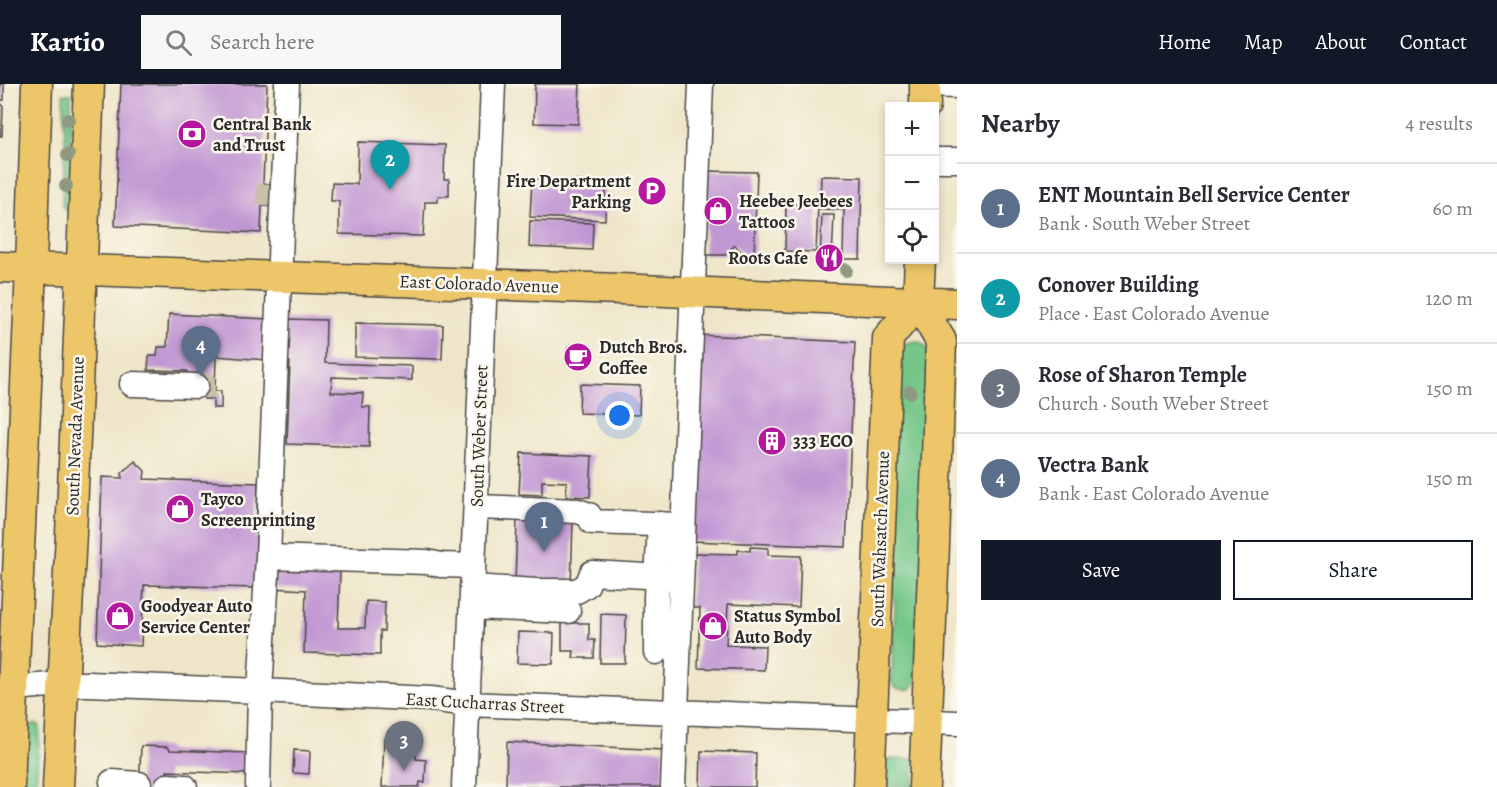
<!DOCTYPE html>
<html lang="en">
<head>
<meta charset="utf-8">
<style>
  :root { --surface:#fff; --page:#f7f7f7; --text:#2b2b33; --muted:#7c7c81; --line:#e1e1e2; --accent:#111827 }
  body { margin:0; font-family:Alegreya,serif; background:var(--page); color:var(--text) }
  .controls { position:absolute; right:18px; top:18px; display:grid; overflow:hidden; border-radius:0px; box-shadow:0 3px 9px #0003 }
  .controls button { width:54px; height:54px; display:grid; place-items:center; padding:0; border:0; border-bottom:2px solid var(--line); background:var(--surface); color:var(--text); font:30px sans-serif }
  .you { position:absolute; left:620px; top:332px; width:21px; height:21px; margin:-15px; border:4px solid #fff; border-radius:50%; background:#1a73e8; box-shadow:0 0 0 9px #1a73e833 }
  .badge { display:grid; place-items:center; width:39px; height:39px; border-radius:50%; background:var(--accent); color:#fff; font-size:20px; font-weight:700 }
  .pin { position:absolute; translate:-50% -50px; filter:drop-shadow(0 2px 3px #0008) }
  .pin::after { content:''; position:absolute; top:32px; width:21px; height:18px; background:inherit; clip-path:polygon(0 0,100% 0,50% 100%) }
  .list { margin:0; padding:0; list-style:none }
  h2 { display:flex; justify-content:space-between; align-items:center; height:78px; margin:0; padding:0 24px; font-size:26px }
  h2 small { font-size:20px; font-weight:400; color:var(--muted) }
  .list li { display:grid; grid-template-columns:39px 1fr auto; gap:18px; align-items:center; box-sizing:border-box; height:90px; padding:0 24px; border-top:2px solid var(--line) }
  .list b { display:block; font-size:22px; white-space:nowrap }
  .list p { margin:0; font-size:20px; white-space:nowrap; color:var(--muted) }
  .list em { font-size:20px; font-style:normal; color:var(--muted) }
  .actions { display:flex; gap:12px; padding:18px 24px }
  .actions a { flex:1; padding:14px 0; border:2px solid var(--accent); border-radius:0px; text-align:center; font-size:21px; color:var(--accent) }
  .actions .main { background:var(--accent); color:#fff }
  .icon { flex:none; width:33px; height:33px; fill:none; stroke:currentColor; stroke-width:2; stroke-linecap:round; stroke-linejoin:round }
  .map { position:relative; flex:none; width:957px; height:703px; overflow:hidden }
  header { display:flex; align-items:center; gap:36px; box-sizing:border-box; height:84px; padding:0 30px; background:var(--accent); color:#fff }
  header strong { font-size:28px }
  nav { display:flex; gap:33px; margin-inline-start:auto; font-size:21px }
  .search { width:420px; height:54px; background:var(--page); display:flex; align-items:center; gap:15px; box-sizing:border-box; padding:0 21px; border-radius:0px; color:var(--muted); font-size:22px }
  main { display:flex }
  aside { flex:1; background:var(--surface) }
  .map>svg:first-child { display:block }
</style>
</head>
<body>
<header>
<strong>Kartio</strong>
<div class="search"><svg class="icon" aria-label="search" viewBox="0 0 24 24"><circle cx="10" cy="10" r="6"/><path d="M15 15l6 6"/></svg>Search here</div>
<nav><a>Home</a><a>Map</a><a>About</a><a>Contact</a></nav>
</header>
<main>
<div class="map">
<svg width="957" height="703" viewBox="0 0 957 703">
  <rect width="100%" height="100%" fill="#fbf7ec"/>
  <filter id="ink" filterUnits="userSpaceOnUse"><feTurbulence type="fractalNoise" baseFrequency=".0167" numOctaves="2"/><feDisplacementMap in="SourceGraphic" scale="12" xChannelSelector="R" yChannelSelector="G"/><feConvolveMatrix kernelMatrix="1 2 1 2 8 2 1 2 1" color-interpolation-filters="sRGB"/></filter>
  <filter id="wash" filterUnits="userSpaceOnUse"><feTurbulence type="fractalNoise" baseFrequency=".008" numOctaves="4" result="noise"/><feDisplacementMap in="SourceGraphic" scale="24" xChannelSelector="R" yChannelSelector="G"/><feGaussianBlur stdDeviation="1.35" result="paint"/><feColorMatrix in="noise" values="0 0 0 0 0 0 0 0 0 0 0 0 0 0 0 0 0 1.4 0 .05"/><feComposite in="paint" operator="in"/></filter>
  <g filter="url(#wash)">
    <rect width="100%" height="100%" fill="#efe6c9"/>
    <path fill="#75c789" stroke="#50795a" stroke-width="1.5" d="M 63,10 L 71,10 L 71,50 L 69,120 L 69,122 L 65,125 L 62,122 L 65,58 Z
      M 915,257 L 923,260 L 929,267 L 917,597 L 911,605 C 901,606 897,606 891,598 L 895,523 L 888,478 L 895,269 L 903,260 Z
      M 36,640 L 40,642 L 36,703 L 20,703 L 26,643 Z
      M 879,675 L 915,675 L 913,703 L 878,703 Z"/>
    <g id="blocks">
      <path fill="#c197d3" d="M 0,0 L 4,0 L 4,16 L 0,16 Z
        M 121,0 L 267,0 L 263,100 L 275,100 L 274,122 L 262,122 L 261,149 L 115,142 Z
        M 535,0 L 580,0 L 578,40 L 534,39 Z
        M 0,17 L 3,23 L 2,52 L 0,52 Z
        M 358,58 L 445,61 L 444,95 L 449,95 L 449,112 L 438,112 L 438,118 L 425,118 L 423,152 L 339,150 L 339,117 L 331,117 L 332,99 L 357,100 Z
        M 707,87 L 757,88 L 754,173 L 745,172 L 735,161 L 725,171 L 704,171 Z
        M 821,92 L 862,93 L 860,175 L 843,175 L 844,126 L 820,125 Z
        M 532,95 L 606,98 L 605,136 L 530,133 Z
        M 786,120 L 818,121 L 816,168 L 785,167 Z
        M 822,131 L 834,131 L 832,176 L 820,176 Z
        M 530,137 L 593,139 L 592,166 L 529,163 Z
        M 169,230 L 269,235 L 267,276 L 216,272 L 215,307 L 221,307 L 221,324 L 213,324 L 213,315 L 204,315 L 204,307 L 187,297 L 187,287 L 148,286 L 149,272 L 157,272 L 158,263 L 167,263 Z
        M 285,235 L 326,236 L 325,279 L 412,282 L 412,296 L 332,293 L 331,308 L 363,309 L 362,323 L 370,323 L 369,363 L 287,360 L 290,278 L 284,278 Z
        M 355,239 L 443,241 L 442,275 L 355,273 Z
        M 698,251 L 855,258 L 846,463 L 690,457 Z
        M 568,264 L 576,264 L 576,268 L 588,269 L 588,277 L 575,276 L 575,280 L 567,280 Z
        M 580,300 L 640,302 L 639,331 L 579,329 Z
        M 521,369 L 592,372 L 590,413 L 566,412 L 567,398 L 542,397 L 542,411 L 519,410 Z
        M 135,377 L 145,387 L 144,395 L 258,399 L 256,455 L 260,455 L 257,504 L 144,501 L 141,562 L 97,559 L 102,393 L 122,394 L 122,389 Z
        M 517,435 L 573,437 L 571,502 L 515,500 Z
        M 750,463 L 768,464 L 768,471 L 801,472 L 799,523 L 728,520 L 726,561 L 765,562 L 764,586 L 698,584 L 700,524 L 690,524 L 692,469 L 738,470 L 738,466 L 750,467 Z
        M 274,484 L 340,486 L 338,544 L 365,544 L 366,517 L 385,518 L 384,547 L 380,547 L 380,571 L 304,569 L 306,506 L 273,504 Z
        M 601,530 L 626,531 L 625,579 L 600,579 Z
        M 562,539 L 589,539 L 589,556 L 595,556 L 594,574 L 573,574 L 574,567 L 562,567 Z
        M 518,548 L 554,549 L 553,580 L 517,579 Z
        M 384,655 L 417,657 L 416,675 L 426,676 L 425,699 L 420,698 L 419,703 L 382,703 Z
        M 507,658 L 664,666 L 662,703 L 506,703 Z
        M 141,662 L 168,663 L 170,666 L 248,669 L 247,690 L 167,687 L 167,703 L 139,703 Z
        M 294,666 L 310,667 L 309,690 L 293,689 Z
        M 701,667 L 756,669 L 755,703 L 700,703 Z"/>
    </g>
  </g>
  <g filter="url(#ink)">
    <use href="#blocks" fill-opacity="0" stroke="#484743" stroke-width="1.5"/>
    <g fill="none" stroke-linecap="round" stroke-linejoin="round">
      <path stroke="#c8c1a9" stroke-width="24" stroke-dasharray="24 12" stroke-linecap="butt" d="M 268,122 L 269,100
        M 196,302 L 215,302"/>
      <g stroke="#484743" stroke-width="27">
        <path id="minor" d="M 925,1 L 957,2
          M 934,76 L 957,76
          M 132,300 L 196,302
          M 476,423 L 578,427 L 589,431 L 592,438 L 683,441
          M 268,473 L 427,478 L 441,481 L 473,482
          M 472,503 L 536,507 L 577,507 L 587,501 L 592,489 L 681,494
          M 472,523 L 568,527
          M 656,568 L 656,513 L 660,440
          M 14,604 L 62,600 L 89,600 L 260,607 L 431,615 L 468,620 L 957,639
          M 112,698 L 139,700
          M 167,702 L 185,703
          M 258,703 L 260,607 L 268,473 L 287,0
          M 464,703 L 493,0
          M 673,703 L 701,0"/>
      </g>
      <g stroke="#484743" stroke-width="33">
        <path id="major" d="M 925,22 L 925,0
          M 920,176 L 918,218 L 941,257 L 933,489 L 924,703
          M 0,183 L 620,205 L 957,220
          M 9,703 L 31,183 L 37,0
          M 58,703 L 72,430 L 89,0
          M 869,703 L 888,254 L 918,218"/>
      </g>
      <use href="#minor" stroke="#fff" stroke-width="24"/>
      <use href="#major" stroke="#ecc669" stroke-width="30"/>
    </g>
    <g fill="#8f9982">
      <circle cx="68" cy="36" r="7"/>
      <circle cx="68" cy="71" r="7"/>
      <circle cx="66" cy="102" r="7"/>
      <circle cx="846" cy="186" r="7"/>
      <circle cx="910" cy="308" r="7"/>
    </g>
  </g>
  <defs>
    <g id="bank-disc" transform="scale(1.5)"><circle r="9.5" fill="#b5179e" stroke="#fbf7ec"/><path d="M-6-4H6V4H-6ZM0-2.3a2.3 2.3 0 1 0 0 4.6a2.3 2.3 0 1 0 0-4.6Z" fill="#fff"/></g>
    <g id="parking-disc" transform="scale(1.5)"><circle r="9.5" fill="#b5179e" stroke="#fbf7ec"/><path d="M-3.5-5.5H1a3.5 3.5 0 0 1 0 7H-1V5.5H-3.5ZM-1-3.4V-.6H.8a1.4 1.4 0 0 0 0-2.8Z" fill="#fff"/></g>
    <g id="shop-disc" transform="scale(1.5)"><circle r="9.5" fill="#b5179e" stroke="#fbf7ec"/><path d="M-5-2.5h2.3a2.7 3.5 0 0 1 5.4 0H5L5.5 6h-11ZM-1.5-2.5h3a1.5 2.3 0 0 0-3 0Z" fill="#fff"/></g>
    <g id="restaurant-disc" transform="scale(1.5)"><circle r="9.5" fill="#b5179e" stroke="#fbf7ec"/><path d="M-5-6h1v4h1v-4h1v4h1v-4h1v5L-1.5 .5V6h-2V.5L-5-1ZM5-6V6H3V1.5H1.5Q1.5-4 5-6Z" fill="#fff"/></g>
    <g id="cafe-disc" transform="scale(1.5)"><circle r="9.5" fill="#b5179e" stroke="#fbf7ec"/><path d="M-5.5-4.5H6V0H3Q3 3.5 0 3.5H-2.5Q-5.5 3.5-5.5 0ZM3-3.2v2h1.7v-2ZM-6 4.5H4V6H-6Z" fill="#fff"/></g>
    <g id="building-disc" transform="scale(1.5)"><circle r="9.5" fill="#b5179e" stroke="#fbf7ec"/><path d="M-4-6H4V6H1V3H-1V6H-4ZM-2.5-4.3h1.7v1.8h-1.7ZM.8-4.3h1.7v1.8H.8ZM-2.5-1h1.7V.8h-1.7ZM.8-1h1.7V.8H.8Z" fill="#fff"/></g>
  </defs>
  <g fill-rule="evenodd">
    <use href="#bank-disc" x="192" y="50"/>
    <use href="#parking-disc" x="652" y="107"/>
    <use href="#shop-disc" x="718" y="127"/>
    <use href="#restaurant-disc" x="829" y="174"/>
    <use href="#cafe-disc" x="578" y="273"/>
    <use href="#building-disc" x="772" y="357"/>
    <use href="#shop-disc" x="180" y="425"/>
    <use href="#shop-disc" x="120" y="532"/>
    <use href="#shop-disc" x="713" y="542"/>
  </g>
  <g text-anchor="middle" stroke-width="5" stroke-linejoin="round" paint-order="stroke">
    <g font-size="18" font-weight="bold" fill="#2b2b2b" stroke="#fbf7ec" text-anchor="start">
      <text x="213" y="46">Central Bank<tspan x="213" dy="21">and Trust</tspan></text>
      <text x="631" y="103" text-anchor="end">Fire Department<tspan x="631" dy="21">Parking</tspan></text>
      <text x="739" y="123">Heebee Jeebees<tspan x="739" dy="21">Tattoos</tspan></text>
      <text x="808" y="180" text-anchor="end">Roots Cafe</text>
      <text x="599" y="269">Dutch Bros.<tspan x="599" dy="21">Coffee</tspan></text>
      <text x="793" y="363">333 ECO</text>
      <text x="201" y="421">Tayco<tspan x="201" dy="21">Screenprinting</tspan></text>
      <text x="141" y="528">Goodyear Auto<tspan x="141" dy="21">Service Center</tspan></text>
      <text x="734" y="538">Status Symbol<tspan x="734" dy="21">Auto Body</tspan></text>
    </g>
    <g font-size="18" fill="#2b2b2b" stroke="#fbf7ec">
      <text transform="translate(479 200) rotate(2)" y="6">East Colorado Avenue</text>
      <text transform="translate(75 352) rotate(-88)" y="6">South Nevada Avenue</text>
      <text transform="translate(479 352) rotate(-88)" y="6">South Weber Street</text>
      <text transform="translate(880 455) rotate(-88)" y="6">South Wahsatch Avenue</text>
      <text transform="translate(485 619) rotate(3)" y="6">East Cucharras Street</text>
    </g>
  </g>
</svg>
<div class="controls">
<button>+</button>
<button>−</button>
<button><svg class="icon" aria-label="locate" viewBox="0 0 24 24"><circle cx="12" cy="12" r="6"/><path d="M12 2v4M12 18v4M2 12h4M18 12h4"/></svg></button>
</div>
<div class="you"></div>
<div class="pin badge" style="left:544px;top:468px;background:#5c6f8a">1</div>
<div class="pin badge" style="left:390px;top:106px;background:#0f9aa8">2</div>
<div class="pin badge" style="left:404px;top:687px;background:#6b7280">3</div>
<div class="pin badge" style="left:201px;top:292px;background:#5c6f8a">4</div>
</div>
<aside>
<h2>Nearby<small>4 results</small></h2>
<ul class="list">
<li><span class="badge" style="background:#5c6f8a">1</span><div><b>ENT Mountain Bell Service Center</b><p>Bank · South Weber Street</p></div><em>60 m</em></li>
<li><span class="badge" style="background:#0f9aa8">2</span><div><b>Conover Building</b><p>Place · East Colorado Avenue</p></div><em>120 m</em></li>
<li><span class="badge" style="background:#6b7280">3</span><div><b>Rose of Sharon Temple</b><p>Church · South Weber Street</p></div><em>150 m</em></li>
<li><span class="badge" style="background:#5c6f8a">4</span><div><b>Vectra Bank</b><p>Bank · East Colorado Avenue</p></div><em>150 m</em></li>
</ul>
<div class="actions"><a class="main">Save</a><a>Share</a></div>
</aside>
</main>
</body>
</html>
